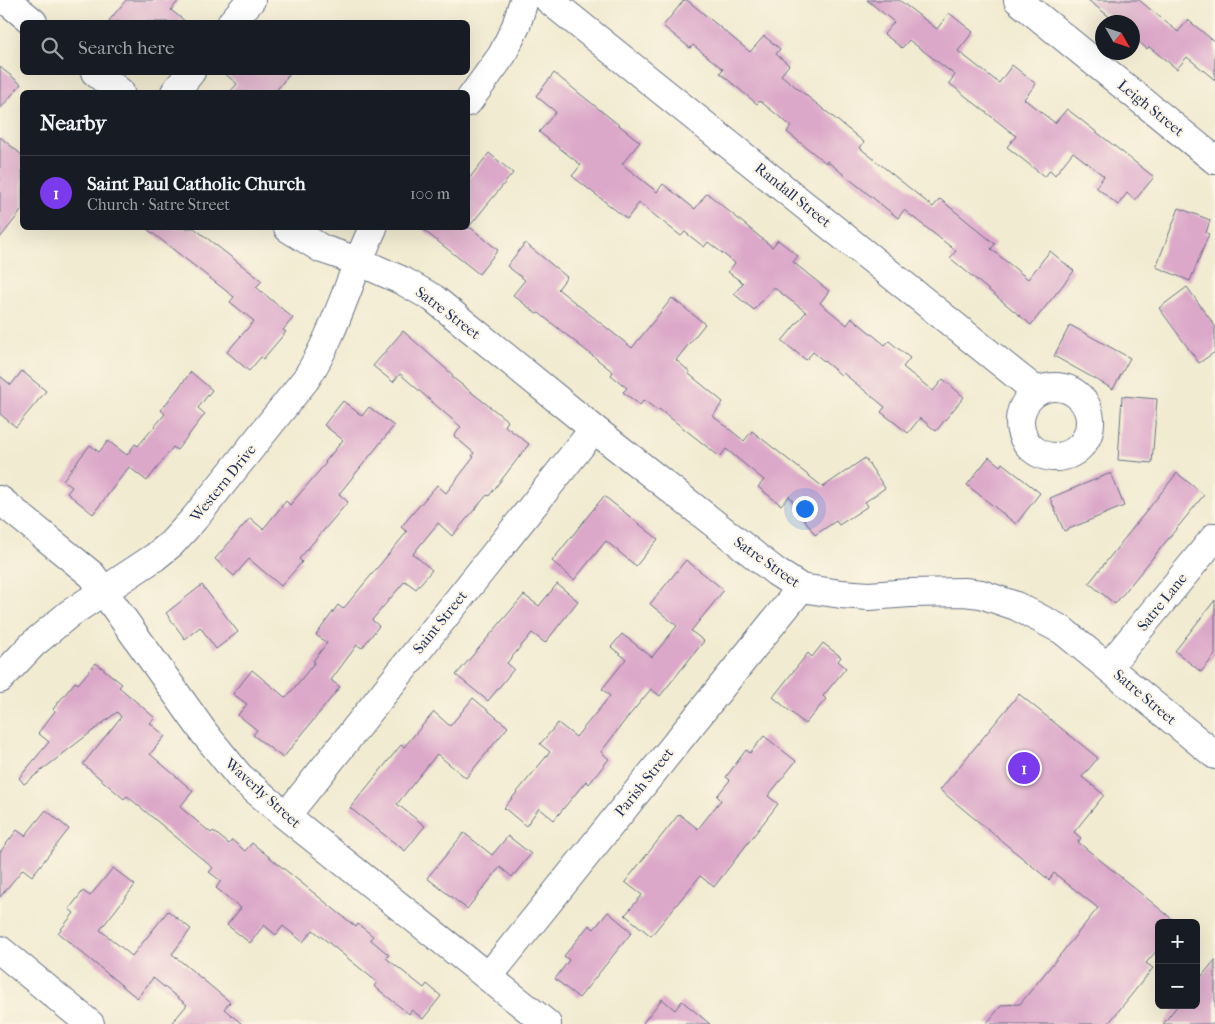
<!DOCTYPE html>
<html lang="en">
<head>
<meta charset="utf-8">
<style>
  :root { --surface:#171b24; --page:#20242c; --text:#f1f3f6; --muted:#9ea1a6; --line:#363941; --accent:#7c3aed }
  body { margin:0; font-family:"IM FELL French Canon",serif; background:var(--page); color:var(--text) }
  .controls { position:absolute; right:15px; bottom:15px; display:grid; overflow:hidden; border-radius:8px; box-shadow:0 5px 20px #0002 }
  .controls button { width:45px; height:45px; display:grid; place-items:center; padding:0; border:0; border-bottom:1px solid var(--line); background:var(--surface); color:var(--text); font:25px sans-serif }
  .compass { position:absolute; left:1095px; top:15px; width:45px; height:45px; border-radius:50%; background:var(--surface); box-shadow:0 5px 20px #0002; rotate:129deg }
  .you { position:absolute; left:804px; top:508px; width:18px; height:18px; margin:-12px; border:4px solid #fff; border-radius:50%; background:#1a73e8; box-shadow:0 0 0 8px #1a73e833 }
  .badge { display:grid; place-items:center; width:32px; height:32px; border-radius:50%; background:var(--accent); color:#fff; font-size:16px; font-weight:700 }
  .pin { position:absolute; translate:-50% -50%; border:2px solid #fff; box-shadow:0 1px 5px #0006 }
  .list { margin:0; padding:0; list-style:none }
  h2 { display:flex; justify-content:space-between; align-items:center; height:65px; margin:0; padding:0 20px; font-size:21px }
  h2 small { font-size:16px; font-weight:400; color:var(--muted) }
  .list li { display:grid; grid-template-columns:32px 1fr auto; gap:15px; align-items:center; box-sizing:border-box; height:75px; padding:0 20px; border-top:1px solid var(--line) }
  .list b { display:block; font-size:19px; white-space:nowrap }
  .list p { margin:0; font-size:16px; white-space:nowrap; color:var(--muted) }
  .list em { font-size:16px; font-style:normal; color:var(--muted) }
  .icon { flex:none; width:28px; height:28px; fill:none; stroke:currentColor; stroke-width:2; stroke-linecap:round; stroke-linejoin:round }
  .map { position:relative; flex:none; width:1215px; height:1024px; overflow:hidden }
  .search { position:absolute; background:var(--surface); box-shadow:0 5px 20px #0002; left:20px; top:20px; width:450px; height:55px; display:flex; align-items:center; gap:12px; box-sizing:border-box; padding:0 18px; border-radius:8px; color:var(--muted); font-size:19px }
  .panel { position:absolute; background:var(--surface); box-shadow:0 5px 20px #0002; left:20px; top:90px; width:450px; height:140px; border-radius:8px }
  .map>svg:first-child { display:block }
</style>
</head>
<body>
<div class="map">
<svg width="1215" height="1024" viewBox="0 0 1215 1024">
  <rect width="100%" height="100%" fill="#fcf5e5"/>
  <filter id="ink" filterUnits="userSpaceOnUse"><feTurbulence type="fractalNoise" baseFrequency=".02" numOctaves="2"/><feDisplacementMap in="SourceGraphic" scale="10" xChannelSelector="R" yChannelSelector="G"/><feConvolveMatrix kernelMatrix="1 2 1 2 8 2 1 2 1" color-interpolation-filters="sRGB"/></filter>
  <filter id="wash" filterUnits="userSpaceOnUse"><feTurbulence type="fractalNoise" baseFrequency=".0096" numOctaves="4" result="noise"/><feDisplacementMap in="SourceGraphic" scale="20" xChannelSelector="R" yChannelSelector="G"/><feGaussianBlur stdDeviation="1.12" result="paint"/><feColorMatrix in="noise" values="0 0 0 0 0 0 0 0 0 0 0 0 0 0 0 0 0 1.4 0 .05"/><feComposite in="paint" operator="in"/></filter>
  <g filter="url(#wash)">
    <rect width="100%" height="100%" fill="#f1ebd1"/>
    <g id="blocks">
      <path fill="#dca8c9" d="M 126,0 L 179,0 L 171,10 L 186,22 L 108,22 Z
        M 684,0 L 687,0 L 750,52 L 764,36 L 780,49 L 776,54 L 789,65 L 781,75 L 864,142 L 860,148 L 933,207 L 940,199 L 995,244 L 991,249 L 1028,279 L 1050,251 L 1074,271 L 1031,325 L 950,258 L 956,251 L 904,210 L 898,218 L 827,161 L 826,163 L 787,132 L 791,126 L 760,101 L 757,104 L 720,73 L 723,69 L 693,45 L 690,48 L 663,26 Z
        M 867,0 L 899,0 L 937,29 L 949,13 L 973,32 L 958,51 L 999,83 L 1012,65 L 1036,84 L 1024,99 L 1055,123 L 1067,109 L 1154,177 L 1135,200 L 1127,193 L 1118,205 L 1096,187 L 1104,176 L 1073,152 L 1055,175 L 1050,170 L 1045,177 L 1007,147 L 1016,136 L 949,83 L 955,75 L 909,40 L 902,48 L 884,34 L 894,22 Z
        M 1088,0 L 1139,0 L 1178,32 L 1188,20 L 1215,42 L 1215,80 L 1187,57 L 1177,69 L 1149,47 L 1147,49 L 1132,36 L 1132,22 L 1116,22 Z
        M 0,67 L 21,84 L 0,109 Z
        M 223,72 L 291,72 L 275,92 L 230,92 L 237,84 Z
        M 554,73 L 640,142 L 622,164 L 657,192 L 663,184 L 695,209 L 707,193 L 772,247 L 778,240 L 798,256 L 793,262 L 829,291 L 820,303 L 847,325 L 852,318 L 885,345 L 889,341 L 910,358 L 903,367 L 933,391 L 943,379 L 964,397 L 936,431 L 920,418 L 908,433 L 881,412 L 885,407 L 843,373 L 841,375 L 813,352 L 806,360 L 782,341 L 806,312 L 773,287 L 754,310 L 734,294 L 743,283 L 728,272 L 735,263 L 708,242 L 704,247 L 685,232 L 681,236 L 639,203 L 627,219 L 572,176 L 581,165 L 539,132 L 556,112 L 536,96 Z
        M 0,137 L 22,155 L 22,210 L 0,238 Z
        M 489,153 L 513,173 L 468,228 L 471,228 L 498,250 L 479,274 L 421,228 L 468,228 L 468,180 Z
        M 1179,208 L 1210,220 L 1206,233 L 1209,234 L 1190,281 L 1156,267 Z
        M 146,228 L 194,228 L 262,281 L 256,287 L 293,318 L 283,330 L 286,332 L 263,359 L 261,357 L 249,371 L 227,352 L 254,321 L 230,302 L 234,297 Z
        M 525,243 L 567,277 L 558,289 L 632,348 L 672,298 L 705,324 L 676,360 L 690,372 L 689,374 L 723,402 L 713,416 L 744,441 L 752,431 L 823,487 L 865,458 L 885,488 L 865,502 L 868,506 L 839,525 L 836,521 L 815,535 L 789,496 L 781,505 L 758,487 L 764,480 L 726,449 L 720,457 L 659,409 L 658,411 L 644,400 L 640,405 L 623,392 L 627,388 L 611,375 L 613,372 L 539,313 L 537,314 L 513,295 L 525,280 L 507,266 Z
        M 1187,287 L 1215,326 L 1215,352 L 1199,363 L 1159,308 Z
        M 1070,325 L 1130,358 L 1113,389 L 1054,356 Z
        M 403,331 L 453,375 L 452,377 L 508,421 L 505,426 L 529,444 L 489,496 L 487,495 L 452,536 L 438,523 L 413,554 L 432,570 L 416,589 L 405,581 L 372,620 L 379,626 L 362,648 L 357,645 L 331,680 L 340,687 L 283,758 L 253,735 L 257,730 L 238,715 L 247,704 L 233,694 L 252,670 L 286,698 L 315,662 L 313,661 L 327,643 L 316,635 L 338,605 L 343,609 L 407,532 L 401,527 L 437,485 L 446,493 L 474,457 L 472,456 L 474,453 L 454,436 L 461,427 L 400,374 L 393,382 L 373,366 Z
        M 22,371 L 46,391 L 16,427 L 0,414 L 0,376 L 11,385 Z
        M 191,372 L 212,390 L 198,408 L 205,414 L 177,450 L 173,447 L 147,481 L 129,467 L 93,514 L 67,493 L 72,487 L 63,480 L 90,445 L 99,452 L 108,441 L 127,455 L 135,444 L 138,446 L 165,414 L 161,410 Z
        M 1122,396 L 1157,399 L 1152,463 L 1118,460 Z
        M 343,401 L 362,416 L 369,407 L 394,426 L 339,494 L 348,502 L 299,559 L 302,562 L 281,586 L 249,559 L 234,576 L 215,559 L 250,518 L 263,529 L 286,501 L 290,505 L 326,463 L 325,462 L 343,440 L 324,425 Z
        M 989,457 L 1000,466 L 1002,463 L 1040,493 L 1016,524 L 967,485 Z
        M 1111,473 L 1124,506 L 1064,531 L 1050,498 Z
        M 1177,473 L 1204,495 L 1115,604 L 1089,583 Z
        M 604,496 L 658,539 L 636,566 L 606,541 L 574,580 L 552,561 Z
        M 686,560 L 724,590 L 691,631 L 704,641 L 660,696 L 651,689 L 623,723 L 601,752 L 609,759 L 589,784 L 586,781 L 554,820 L 539,808 L 526,826 L 504,808 L 550,752 L 540,744 L 558,723 L 576,737 L 610,696 L 602,689 L 626,659 L 611,647 L 622,634 L 652,657 L 677,626 L 650,604 Z
        M 557,584 L 578,601 L 545,643 L 532,633 L 507,663 L 514,669 L 488,701 L 456,675 L 524,595 L 539,606 Z
        M 202,585 L 238,632 L 216,649 L 200,627 L 185,639 L 166,613 Z
        M 1215,600 L 1215,655 L 1201,672 L 1175,651 Z
        M 823,643 L 841,657 L 838,661 L 846,668 L 823,696 L 826,699 L 805,724 L 773,697 L 808,653 L 812,657 Z
        M 96,663 L 122,684 L 119,687 L 155,718 L 150,723 L 165,736 L 150,754 L 193,791 L 180,807 L 211,833 L 213,831 L 229,844 L 232,840 L 245,851 L 252,843 L 356,927 L 358,924 L 373,936 L 370,939 L 389,955 L 386,958 L 424,988 L 427,984 L 441,996 L 423,1019 L 412,1010 L 409,1014 L 374,986 L 377,982 L 313,930 L 303,942 L 283,926 L 276,935 L 264,925 L 250,943 L 227,925 L 241,908 L 216,888 L 221,881 L 209,872 L 213,868 L 127,796 L 124,799 L 83,764 L 121,717 L 117,712 L 24,784 L 19,778 L 49,742 L 38,733 L 55,711 L 53,709 L 75,682 L 78,684 Z
        M 1019,694 L 1098,758 L 1082,777 L 1104,795 L 1074,832 L 1081,838 L 1078,842 L 1177,923 L 1159,923 L 1159,948 L 1146,963 L 1153,968 L 1108,1024 L 986,1024 L 1002,1005 L 1020,1004 L 1098,908 L 1054,873 L 1049,880 L 940,790 Z
        M 473,698 L 508,727 L 466,778 L 437,754 L 397,804 L 425,826 L 405,851 L 350,808 L 401,745 L 404,747 L 434,712 L 450,726 Z
        M 764,736 L 796,761 L 768,796 L 778,804 L 714,887 L 700,876 L 651,936 L 625,915 L 642,895 L 625,882 L 679,814 L 698,829 L 721,800 L 717,796 L 730,780 L 726,777 L 746,750 L 750,753 Z
        M 46,810 L 69,829 L 32,876 L 23,869 L 0,897 L 0,852 L 17,830 L 25,836 Z
        M 464,833 L 492,855 L 508,836 L 531,854 L 512,877 L 500,867 L 467,909 L 427,878 Z
        M 113,868 L 135,885 L 100,930 L 132,956 L 168,911 L 191,929 L 172,954 L 230,1002 L 224,1009 L 242,1024 L 171,1024 L 187,1005 L 153,978 L 137,998 L 58,933 L 74,913 L 69,909 L 83,891 L 90,896 Z
        M 608,912 L 632,932 L 579,998 L 555,979 L 569,960 L 564,956 L 589,925 L 594,929 Z
        M 1215,960 L 1215,1024 L 1163,1024 L 1178,1005 L 1196,1005 L 1196,983 Z
        M 662,999 L 675,1010 L 682,1001 L 710,1024 L 642,1024 Z"/>
    </g>
  </g>
  <g filter="url(#ink)">
    <use href="#blocks" fill-opacity="0" stroke="#667186" stroke-width="1"/>
    <g fill="none" stroke-linecap="round" stroke-linejoin="round">
      <g stroke="#667186" stroke-width="30">
        <path id="minor" d="M 6,0 L 33,22
          M 549,0 L 1036,391
          M 1018,0 L 1215,160
          M 232,22 L 251,0
          M 95,72 L 120,92
          M 175,92 L 191,72
          M 468,102 L 502,55 L 516,26 L 524,0
          M 288,228 L 322,249 L 358,261 L 403,281 L 433,298 L 594,429 L 776,572 L 801,588 L 841,594 L 869,596 L 910,593 L 964,592 L 981,594 L 1016,606 L 1062,630 L 1215,755
          M1020 422a35 35 0 1 1 70 0a35 35 0 1 1-70 0Z
          M 0,500 L 92,575 L 205,734 L 239,776 L 286,816 L 547,1024
          M 1108,667 L 1215,537
          M 0,679 L 33,644 L 69,614 L 155,557 L 171,544 L 194,519 L 306,379 C 336,332 349,278 373,228
          M 286,816 L 594,429
          M 0,950 L 90,1024
          M 488,977 L 801,588"/>
      </g>
      <use href="#minor" stroke="#fff" stroke-width="28"/>
    </g>
  </g>
  <g text-anchor="middle" stroke-width="4" stroke-linejoin="round" paint-order="stroke">
    <g font-size="15" fill="#1b2f5e" stroke="#fcf5e5">
      <text transform="translate(1151 108) rotate(39)" y="5">Leigh Street</text>
      <text transform="translate(793 195) rotate(39)" y="5">Randall Street</text>
      <text transform="translate(448 313) rotate(37)" y="5">Satre Street</text>
      <text transform="translate(223 483) rotate(-51)" y="5">Western Drive</text>
      <text transform="translate(767 562) rotate(35)" y="5">Satre Street</text>
      <text transform="translate(1162 602) rotate(-51)" y="5">Satre Lane</text>
      <text transform="translate(440 622) rotate(-51)" y="5">Saint Street</text>
      <text transform="translate(1145 697) rotate(40)" y="5">Satre Street</text>
      <text transform="translate(644 782) rotate(-51)" y="5">Parish Street</text>
      <text transform="translate(263 793) rotate(42)" y="5">Waverly Street</text>
    </g>
  </g>
</svg>
<div class="controls">
<button>+</button>
<button>−</button>
</div>
<svg class="compass" viewBox="-18 -18 36 36"><path d="M0-13l5 13h-10z" fill="#e53935"/><path d="M0 13l5-13h-10z" fill="#9ea1a6"/></svg>
<div class="you"></div>
<div class="pin badge" style="left:1024px;top:768px">1</div>
<div class="search"><svg class="icon" aria-label="search" viewBox="0 0 24 24"><circle cx="10" cy="10" r="6"/><path d="M15 15l6 6"/></svg>Search here</div>
<section class="panel">
<h2>Nearby<small></small></h2>
<ul class="list">
<li><span class="badge">1</span><div><b>Saint Paul Catholic Church</b><p>Church · Satre Street</p></div><em>100 m</em></li>
</ul>
</section>
</div>
</body>
</html>
